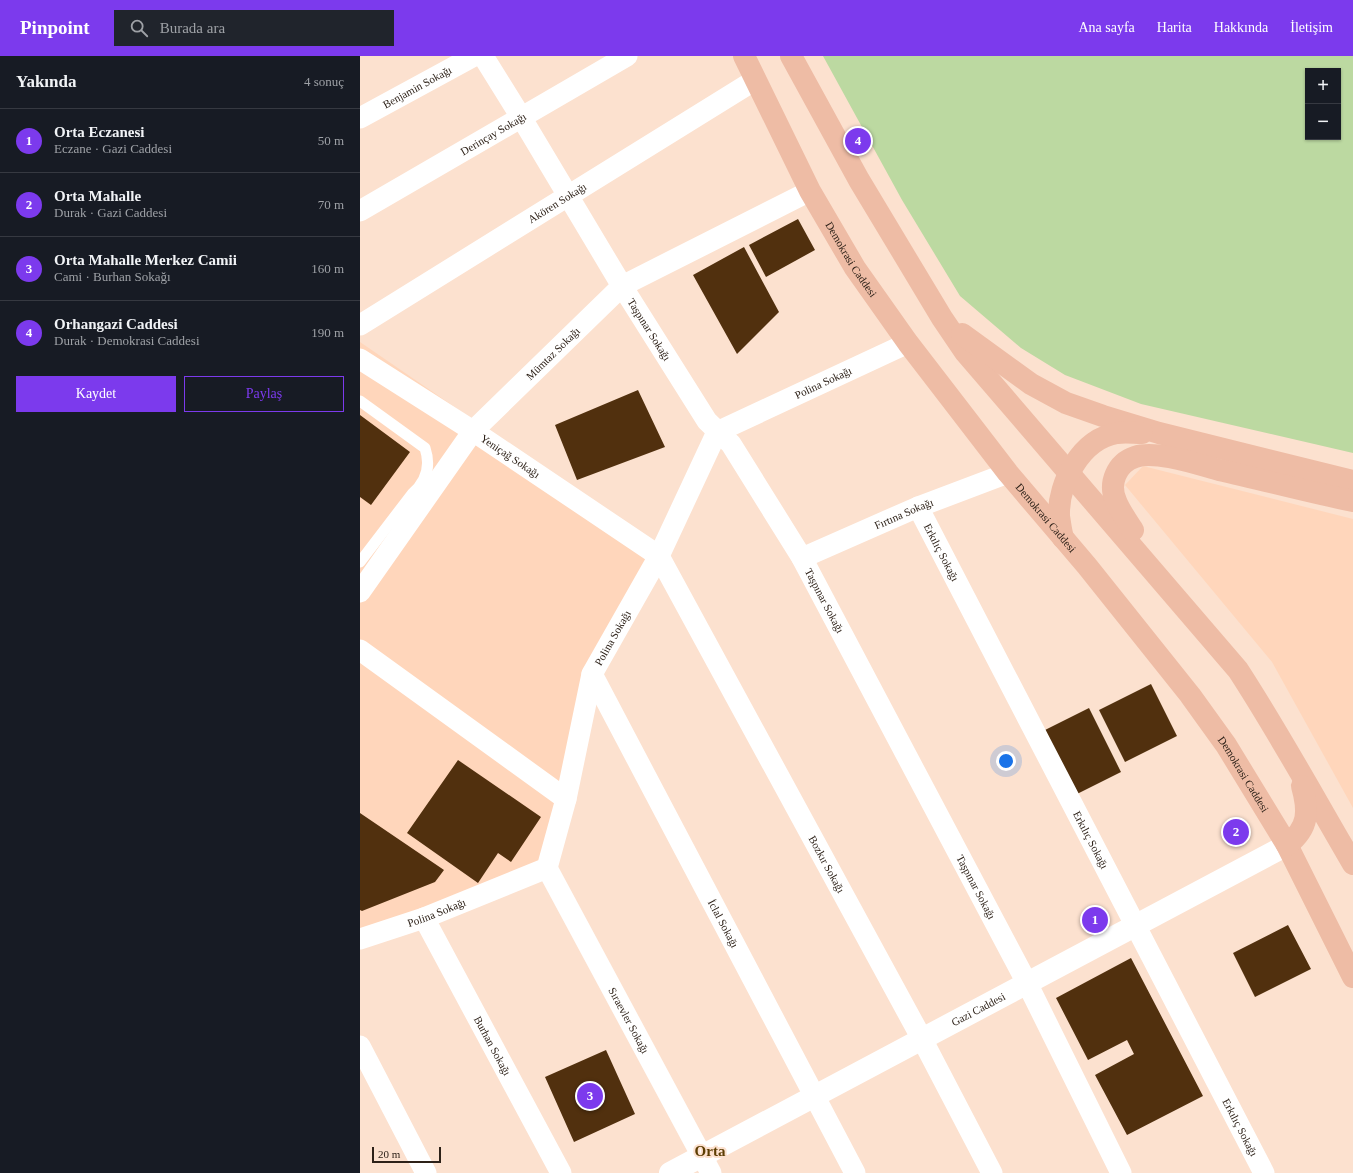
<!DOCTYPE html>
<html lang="tr">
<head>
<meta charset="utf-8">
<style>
  :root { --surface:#171b24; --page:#20242c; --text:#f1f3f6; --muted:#9ea1a6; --line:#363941; --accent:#7c3aed }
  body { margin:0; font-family:"Times New Roman",serif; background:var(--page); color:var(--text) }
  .controls { position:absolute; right:12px; top:12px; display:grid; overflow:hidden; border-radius:0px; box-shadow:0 1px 3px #0004 }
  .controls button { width:36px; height:36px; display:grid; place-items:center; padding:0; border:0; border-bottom:1px solid var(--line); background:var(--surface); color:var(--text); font:20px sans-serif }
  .scale { position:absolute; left:12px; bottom:10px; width:69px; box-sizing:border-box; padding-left:4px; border:2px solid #2d2118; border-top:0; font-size:11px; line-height:14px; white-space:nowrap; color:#2d2118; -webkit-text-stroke:3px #fce1cf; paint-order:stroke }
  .you { position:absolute; left:646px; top:705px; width:14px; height:14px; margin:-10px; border:3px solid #fff; border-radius:50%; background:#1a73e8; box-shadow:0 0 0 6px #1a73e833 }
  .badge { display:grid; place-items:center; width:26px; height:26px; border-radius:50%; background:var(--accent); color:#fff; font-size:13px; font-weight:700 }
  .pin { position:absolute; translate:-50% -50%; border:2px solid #fff; box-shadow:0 1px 4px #0006 }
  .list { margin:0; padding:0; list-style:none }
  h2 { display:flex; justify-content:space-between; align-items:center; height:52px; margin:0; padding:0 16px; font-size:17px }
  h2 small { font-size:13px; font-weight:400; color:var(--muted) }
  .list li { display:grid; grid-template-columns:26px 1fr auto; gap:12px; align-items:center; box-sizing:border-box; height:64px; padding:0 16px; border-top:1px solid var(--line) }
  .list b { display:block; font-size:15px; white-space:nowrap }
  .list p { margin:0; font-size:13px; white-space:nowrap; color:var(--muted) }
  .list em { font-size:13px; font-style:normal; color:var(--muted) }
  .actions { display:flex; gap:8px; padding:12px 16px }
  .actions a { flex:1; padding:9px 0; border:1px solid var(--accent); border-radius:0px; text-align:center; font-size:14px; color:var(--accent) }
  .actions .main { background:var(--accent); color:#fff }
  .icon { flex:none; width:22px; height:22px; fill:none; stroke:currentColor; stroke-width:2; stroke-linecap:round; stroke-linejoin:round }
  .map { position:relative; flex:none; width:993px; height:1117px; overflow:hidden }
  header { display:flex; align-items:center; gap:24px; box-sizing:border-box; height:56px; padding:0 20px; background:var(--accent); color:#fff }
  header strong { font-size:19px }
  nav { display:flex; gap:22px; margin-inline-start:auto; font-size:14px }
  .search { width:280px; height:36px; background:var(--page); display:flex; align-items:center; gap:10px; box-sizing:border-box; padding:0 14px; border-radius:0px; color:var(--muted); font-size:15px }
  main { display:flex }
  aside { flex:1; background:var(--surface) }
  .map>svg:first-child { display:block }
</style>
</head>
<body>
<header>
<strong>Pinpoint</strong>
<div class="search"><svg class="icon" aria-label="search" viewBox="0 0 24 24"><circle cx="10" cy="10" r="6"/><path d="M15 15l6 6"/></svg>Burada ara</div>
<nav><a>Ana sayfa</a><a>Harita</a><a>Hakkında</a><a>İletişim</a></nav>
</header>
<main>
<aside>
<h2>Yakında<small>4 sonuç</small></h2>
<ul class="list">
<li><span class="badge">1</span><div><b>Orta Eczanesi</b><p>Eczane · Gazi Caddesi</p></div><em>50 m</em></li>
<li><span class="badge">2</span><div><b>Orta Mahalle</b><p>Durak · Gazi Caddesi</p></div><em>70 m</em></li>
<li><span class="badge">3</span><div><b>Orta Mahalle Merkez Camii</b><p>Cami · Burhan Sokağı</p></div><em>160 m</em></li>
<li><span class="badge">4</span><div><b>Orhangazi Caddesi</b><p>Durak · Demokrasi Caddesi</p></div><em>190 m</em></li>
</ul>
<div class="actions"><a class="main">Kaydet</a><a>Paylaş</a></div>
</aside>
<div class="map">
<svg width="993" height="1117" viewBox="0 0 993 1117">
  <rect width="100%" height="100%" fill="#fce1cf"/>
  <path fill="#ffd6bb" d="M 0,286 L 309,498 L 239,623 L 193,810 L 0,877 Z
    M 783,410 L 993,463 L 993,752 L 912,606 L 765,429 Z"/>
  <path fill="#bcd9a1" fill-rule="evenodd" d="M 463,0 L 993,0 L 993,397 L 781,348 L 705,319 L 661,292 L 600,240 L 542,144 ZM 948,15 L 978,15 L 978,81 L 948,81 Z"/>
  <path fill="#51300e" d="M 438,163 L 455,194 L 406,221 L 389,189 Z
    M 384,191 L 419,256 L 377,298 L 333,219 Z
    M 278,334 L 305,391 L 217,424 L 195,369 Z
    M 0,359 L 50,396 L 11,449 L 0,441 Z
    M 791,628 L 817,680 L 765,706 L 739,654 Z
    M 729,652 L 761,716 L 717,738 L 685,674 Z
    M 98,704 L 181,761 L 151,806 L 138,797 L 118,827 L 47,777 Z
    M 0,757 L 84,814 L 75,826 L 2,855 L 0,854 Z
    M 928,869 L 951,913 L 895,941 L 873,897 Z
    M 771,902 L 843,1040 L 767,1079 L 735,1019 L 774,998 L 767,984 L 728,1004 L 696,942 Z
    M 246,994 L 275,1058 L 214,1086 L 185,1021 Z"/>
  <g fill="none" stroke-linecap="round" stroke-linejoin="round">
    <path stroke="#fff" stroke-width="11" d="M 0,345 L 65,392 C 71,410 67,425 52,438 L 0,506"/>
    <g stroke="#fff" stroke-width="21">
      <path id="s1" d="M 123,0 L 161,61 L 262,230 L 347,365 L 371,388 L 442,502 L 667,927 L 761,1117"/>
      <path id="s2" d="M 0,62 L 114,0"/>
      <path id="s3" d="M 0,155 L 267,0"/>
      <path id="s4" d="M 0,269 L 395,24"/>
      <path id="s5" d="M 0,303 L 113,375 L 299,500 L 562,983 L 632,1117"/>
      <path id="s6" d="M 558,451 L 904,1117"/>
      <path id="s7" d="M 442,502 L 558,451 L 648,417"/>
      <path id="s8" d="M 0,536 L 113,375 L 262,230 L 450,135"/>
      <path d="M 0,594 L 206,743"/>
      <path id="s9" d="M 232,618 L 495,1117"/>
      <path id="s10" d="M 187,812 L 351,1117"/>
      <path id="s11" d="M 64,862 L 201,1117"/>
      <path id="s12" d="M 0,883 L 64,862 L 187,812 L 206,743 L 232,618 L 299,500 L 357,376 L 548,287"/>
      <path d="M 0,990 L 66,1117"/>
    </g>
    <path stroke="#fff" stroke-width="22" id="s13" d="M 310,1117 L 927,789"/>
    <g stroke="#eebca5" stroke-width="22">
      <path id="s14" d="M 384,0 L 450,135 L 495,212 L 548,287 L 648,417 L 727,510 L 830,639 L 866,689 L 927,789 L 993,921"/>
      <path d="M 431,0 L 499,124 L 582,262 L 605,296 L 878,614 C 919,677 955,743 993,808"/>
      <path d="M 602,278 L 671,328 L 706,347 L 743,360 L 799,377 L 993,425"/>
      <path d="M 773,474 C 767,465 760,455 756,445 C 748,427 757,407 775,401 C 796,394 837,408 859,414 C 904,424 948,436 993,445"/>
      <path d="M 703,482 C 701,475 700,467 699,460 C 698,427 721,383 757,377 C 765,376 774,377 782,377"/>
      <path d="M 927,789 C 949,772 949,755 942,730"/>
    </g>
  </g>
  <g text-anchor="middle" stroke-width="4" stroke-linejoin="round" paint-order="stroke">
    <g font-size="11" fill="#2d2118" stroke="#fce1cf">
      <text dy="4" stroke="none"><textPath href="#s2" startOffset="65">Benjamin Sokağı</textPath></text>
      <text dy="4" stroke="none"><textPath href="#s3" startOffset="154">Derinçay Sokağı</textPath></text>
      <text dy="4" stroke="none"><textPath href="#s4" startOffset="232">Akören Sokağı</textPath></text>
      <text dy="4" stroke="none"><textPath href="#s14" startOffset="230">Demokrasi Caddesi</textPath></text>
      <text dy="4" stroke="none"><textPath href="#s1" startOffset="320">Taşpınar Sokağı</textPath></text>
      <text dy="4" stroke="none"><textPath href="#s8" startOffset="308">Mümtaz Sokağı</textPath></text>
      <text dy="4" stroke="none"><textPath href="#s12" startOffset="789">Polina Sokağı</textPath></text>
      <text dy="4" stroke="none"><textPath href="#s5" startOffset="179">Yeniçağ Sokağı</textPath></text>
      <text dy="4" stroke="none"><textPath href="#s7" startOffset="111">Fırtına Sokağı</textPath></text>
      <text dy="4" stroke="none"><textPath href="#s14" startOffset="554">Demokrasi Caddesi</textPath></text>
      <text dy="4" stroke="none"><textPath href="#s6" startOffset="51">Erkılıç Sokağı</textPath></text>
      <text dy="4" stroke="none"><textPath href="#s1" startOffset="644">Taşpınar Sokağı</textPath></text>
      <text dy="4" stroke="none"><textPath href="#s12" startOffset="441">Polina Sokağı</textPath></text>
      <text dy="4" stroke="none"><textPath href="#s14" startOffset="878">Demokrasi Caddesi</textPath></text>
      <text dy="4" stroke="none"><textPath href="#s6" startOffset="375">Erkılıç Sokağı</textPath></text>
      <text dy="4" stroke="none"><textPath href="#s5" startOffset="709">Bozkır Sokağı</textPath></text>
      <text dy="4" stroke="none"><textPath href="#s1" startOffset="968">Taşpınar Sokağı</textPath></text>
      <text dy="4" stroke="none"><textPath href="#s12" startOffset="81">Polina Sokağı</textPath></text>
      <text dy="4" stroke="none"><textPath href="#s9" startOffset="282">İclal Sokağı</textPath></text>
      <text dy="4" stroke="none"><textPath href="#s13" startOffset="349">Gazi Caddesi</textPath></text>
      <text dy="4" stroke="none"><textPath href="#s10" startOffset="173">Sıraevler Sokağı</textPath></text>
      <text dy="4" stroke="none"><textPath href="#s11" startOffset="145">Burhan Sokağı</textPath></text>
      <text dy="4" stroke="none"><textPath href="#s6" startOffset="699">Erkılıç Sokağı</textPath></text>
    </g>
    <g font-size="15" font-weight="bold" fill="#5d3e04" stroke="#fce1cf">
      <text x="350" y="1100">Orta</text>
    </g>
  </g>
</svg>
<div class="controls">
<button>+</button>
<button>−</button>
</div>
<div class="scale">20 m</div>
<div class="you"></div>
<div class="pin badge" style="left:735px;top:864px">1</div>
<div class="pin badge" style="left:876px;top:776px">2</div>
<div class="pin badge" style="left:230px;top:1040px">3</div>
<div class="pin badge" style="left:498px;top:85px">4</div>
</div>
</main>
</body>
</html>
